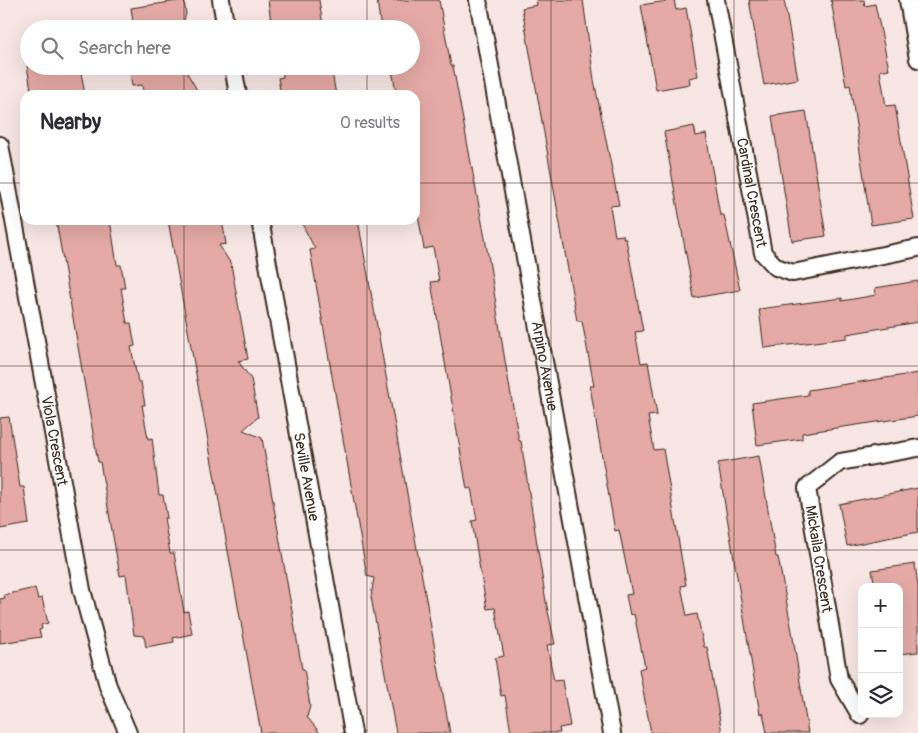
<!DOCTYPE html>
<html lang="en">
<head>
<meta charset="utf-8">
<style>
  :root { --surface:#fff; --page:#f2f2f3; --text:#2b2b33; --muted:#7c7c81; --line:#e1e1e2 }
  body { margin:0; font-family:Pangolin,sans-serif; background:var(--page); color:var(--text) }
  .controls { position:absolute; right:15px; bottom:15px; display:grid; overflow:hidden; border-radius:10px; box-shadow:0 5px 20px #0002 }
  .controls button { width:45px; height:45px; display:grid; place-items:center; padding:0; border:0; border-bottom:1px solid var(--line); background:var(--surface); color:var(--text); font:25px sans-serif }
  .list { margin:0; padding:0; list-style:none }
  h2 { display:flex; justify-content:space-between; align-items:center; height:65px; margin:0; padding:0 20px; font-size:21px }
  h2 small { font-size:16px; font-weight:400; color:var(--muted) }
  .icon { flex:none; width:28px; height:28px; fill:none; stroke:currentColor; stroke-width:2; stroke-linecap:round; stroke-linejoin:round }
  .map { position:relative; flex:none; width:918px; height:733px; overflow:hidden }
  .search { position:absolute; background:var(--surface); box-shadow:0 5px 20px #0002; left:20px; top:20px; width:400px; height:55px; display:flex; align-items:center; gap:12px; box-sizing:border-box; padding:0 18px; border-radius:28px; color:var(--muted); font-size:19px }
  .panel { position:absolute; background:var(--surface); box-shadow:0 5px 20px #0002; left:20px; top:90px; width:400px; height:135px; border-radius:15px }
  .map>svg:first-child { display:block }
</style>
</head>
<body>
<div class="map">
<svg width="918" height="733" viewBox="0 0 918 733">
  <rect width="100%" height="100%" fill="#f7e6e4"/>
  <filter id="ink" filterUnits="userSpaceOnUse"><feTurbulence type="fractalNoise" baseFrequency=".02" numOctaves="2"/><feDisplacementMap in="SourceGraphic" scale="10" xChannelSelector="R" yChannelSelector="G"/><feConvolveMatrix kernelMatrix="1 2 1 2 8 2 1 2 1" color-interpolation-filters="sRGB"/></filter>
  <g filter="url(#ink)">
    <path fill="#e5aaa5" stroke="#3b2a1e" d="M 184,0 L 186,14 L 181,29 L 134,29 L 131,8 Z
      M 268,0 L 319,0 L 323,26 L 306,29 L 272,29 Z
      M 377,0 L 439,0 L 451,66 L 453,66 L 489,260 L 505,361 L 519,441 L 521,441 L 546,602 L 555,644 L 547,645 L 554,681 L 562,680 L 570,726 L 559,728 L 560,733 L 511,733 L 505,695 L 501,696 L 495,658 L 504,656 L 495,608 L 487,609 L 480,570 L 472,521 L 477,520 L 471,488 L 467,489 L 431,282 L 439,281 L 433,247 L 424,249 L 418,215 L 415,216 L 415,95 L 406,95 L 405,89 L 396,91 L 391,66 L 411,66 L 411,29 L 381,29 Z
      M 536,0 L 583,0 L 594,80 L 619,205 L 610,206 L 615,236 L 623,235 L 624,239 L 626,239 L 643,331 L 635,332 L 641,363 L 648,362 L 657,415 L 648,416 L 654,450 L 663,449 L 686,585 L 681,586 L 687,616 L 697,614 L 704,647 L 707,647 L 722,733 L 651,733 L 639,669 L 645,667 L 634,614 L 630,615 L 626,595 L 632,594 L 619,530 L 615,531 L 597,428 L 590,386 L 594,386 L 582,321 L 577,321 L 522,8 L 537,5 Z
      M 674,0 L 676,10 L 686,8 L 698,76 L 689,78 L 690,84 L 656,90 L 641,5 Z
      M 749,0 L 784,0 L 798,79 L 764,85 Z
      M 831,0 L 864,0 L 865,6 L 875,4 L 889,69 L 880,71 L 886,106 L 895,105 L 914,219 L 871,225 L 850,85 L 846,86 Z
      M 27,66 L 80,66 L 85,95 L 32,95 Z
      M 129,66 L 183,66 L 200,95 L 144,95 L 142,85 L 132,86 Z
      M 282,66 L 331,66 L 336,95 L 281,95 L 278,78 L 283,77 Z
      M 806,111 L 826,236 L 792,241 L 772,116 Z
      M 694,126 L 696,136 L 706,134 L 720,215 L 724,215 L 740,290 L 694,298 L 664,132 Z
      M 56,220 L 110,220 L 117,265 L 121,265 L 125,288 L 121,288 L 127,323 L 131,323 L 135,346 L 131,347 L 138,382 L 141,382 L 145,405 L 142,405 L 148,439 L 152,438 L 159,495 L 163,495 L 167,518 L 164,518 L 170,553 L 174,553 L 184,612 L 188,611 L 192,634 L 173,638 L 174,642 L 146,647 L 144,636 L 134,635 L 126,575 L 120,576 L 100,462 L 98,462 Z
      M 168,220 L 222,220 L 226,244 L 219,245 L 231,264 L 248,359 L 238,361 L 251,379 L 258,417 L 243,430 L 262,438 L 302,669 L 304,669 L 310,706 L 307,717 L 320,733 L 261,733 Z
      M 300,220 L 358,220 L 450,733 L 396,733 L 371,597 L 374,578 L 367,576 L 310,250 L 315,249 Z
      M 918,281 L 918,322 L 847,334 L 847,338 L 764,348 L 759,309 L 842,298 L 842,301 L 876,295 L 875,288 Z
      M 918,373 L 918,416 L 802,433 L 802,439 L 757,445 L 752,403 L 808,395 L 808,390 Z
      M 9,417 L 20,487 L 24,487 L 29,524 L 0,529 L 0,418 Z
      M 759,456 L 776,557 L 778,557 L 792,631 L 808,733 L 767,733 L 763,713 L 760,714 L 718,463 Z
      M 918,488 L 918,532 L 847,546 L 839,504 Z
      M 915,564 L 918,586 L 918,652 L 899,654 L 899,587 L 875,587 L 872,570 Z
      M 35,588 L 38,599 L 42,598 L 48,623 L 41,625 L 42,629 L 39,630 L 41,637 L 0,643 L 0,599 L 5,598 L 4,595 Z"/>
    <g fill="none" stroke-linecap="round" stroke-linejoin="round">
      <g stroke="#3b2a1e" stroke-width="20">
        <g id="street">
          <path d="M 221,0 L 226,29"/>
          <path id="s1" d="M 478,0 L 612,733"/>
          <path id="s2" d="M 716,0 L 763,253 L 776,267 L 793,273 L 918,248"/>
          <path d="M 908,0 L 918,59"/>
          <path d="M 233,66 L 238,95"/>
          <path id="s3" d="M 0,145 L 82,590 L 108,686 L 128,733"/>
          <path id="s4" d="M 260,220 L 353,733"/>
          <path d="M 860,715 L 839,679 L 807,488 L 840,462 L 918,448"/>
        </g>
      </g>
      <use href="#street" stroke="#fff" stroke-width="16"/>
    </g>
  </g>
  <path fill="none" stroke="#3b2a1e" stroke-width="1" stroke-opacity="0.55" d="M 184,0 L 184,29M 367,0 L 367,29M 551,0 L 551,733M 734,0 L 734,733M 184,66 L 184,95M 367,66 L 367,95M 0,183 L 25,183M 415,183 L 918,183M 184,220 L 184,733M 367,220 L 367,733M 0,366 L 918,366M 0,550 L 918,550"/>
  <g text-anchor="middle" stroke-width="4.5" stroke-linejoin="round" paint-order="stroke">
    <g font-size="15" fill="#3b2a1e" stroke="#fff">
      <text dy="5" stroke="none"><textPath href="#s2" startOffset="196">Cardinal Crescent</textPath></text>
      <text dy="5" stroke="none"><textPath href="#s1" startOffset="372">Arpino Avenue</textPath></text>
      <text dy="5" stroke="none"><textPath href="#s3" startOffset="301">Viola Crescent</textPath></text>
      <text dy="5" stroke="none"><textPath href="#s4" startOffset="261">Seville Avenue</textPath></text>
      <text transform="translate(819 559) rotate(81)" y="5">Mickaila Crescent</text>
    </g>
  </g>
</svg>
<div class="controls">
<button>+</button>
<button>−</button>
<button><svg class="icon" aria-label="layers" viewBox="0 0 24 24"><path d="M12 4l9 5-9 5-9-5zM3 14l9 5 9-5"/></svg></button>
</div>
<div class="search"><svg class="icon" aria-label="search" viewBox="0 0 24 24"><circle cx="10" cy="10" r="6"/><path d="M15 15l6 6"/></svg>Search here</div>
<section class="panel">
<h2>Nearby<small>0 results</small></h2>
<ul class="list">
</ul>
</section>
</div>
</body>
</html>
